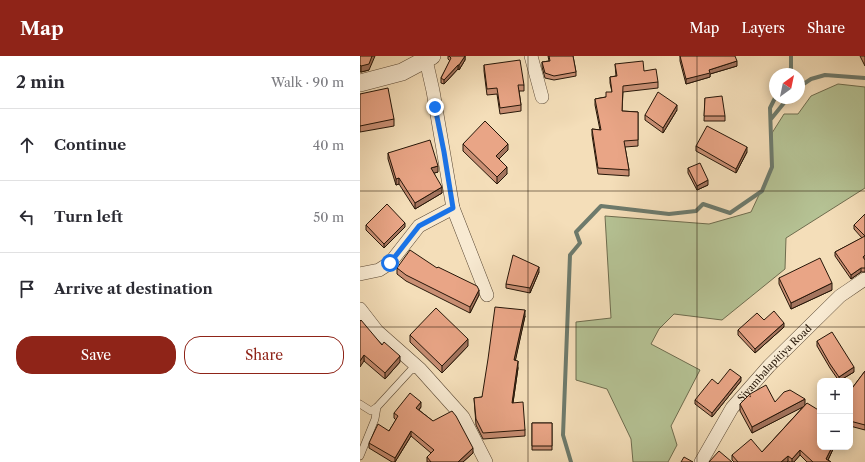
<!DOCTYPE html>
<html lang="en">
<head>
<meta charset="utf-8">
<style>
  :root { --surface:#fff; --page:#f2f2f3; --text:#2b2b33; --muted:#7c7c81; --line:#e1e1e2; --accent:#8f2418 }
  body { margin:0; font-family:"Libre Caslon Text",serif; background:var(--page); color:var(--text) }
  .controls { position:absolute; right:12px; bottom:12px; display:grid; overflow:hidden; border-radius:8px; box-shadow:0 2px 10px #0003 }
  .controls button { width:36px; height:36px; display:grid; place-items:center; padding:0; border:0; border-bottom:1px solid var(--line); background:var(--surface); color:var(--text); font:20px sans-serif }
  .compass { position:absolute; left:409px; top:12px; width:36px; height:36px; border-radius:50%; background:var(--surface); box-shadow:0 2px 10px #0003; rotate:33deg }
  .stop { position:absolute; width:12px; height:12px; margin:-9px; border:3px solid #1a73e8; border-radius:50%; background:#fff }
  .stop.end { background:#1a73e8; border-color:#fff; box-shadow:0 1px 4px #0008 }
  .list { margin:0; padding:0; list-style:none }
  h2 { display:flex; justify-content:space-between; align-items:center; height:52px; margin:0; padding:0 16px; font-size:17px }
  h2 small { font-size:13px; font-weight:400; color:var(--muted) }
  .list li { display:grid; grid-template-columns:26px 1fr auto; gap:12px; align-items:center; box-sizing:border-box; height:72px; padding:0 16px; border-top:1px solid var(--line) }
  .list b { display:block; font-size:15px; white-space:nowrap }
  .list em { font-size:13px; font-style:normal; color:var(--muted) }
  .actions { display:flex; gap:8px; padding:12px 16px }
  .actions a { flex:1; padding:9px 0; border:1px solid var(--accent); border-radius:16px; text-align:center; font-size:14px; color:var(--accent) }
  .actions .main { background:var(--accent); color:#fff }
  .icon { flex:none; width:22px; height:22px; fill:none; stroke:currentColor; stroke-width:2; stroke-linecap:round; stroke-linejoin:round }
  .map { position:relative; flex:none; width:505px; height:406px; overflow:hidden }
  header { display:flex; align-items:center; gap:24px; box-sizing:border-box; height:56px; padding:0 20px; background:var(--accent); color:#fff }
  header strong { font-size:19px }
  nav { display:flex; gap:22px; margin-inline-start:auto; font-size:14px }
  main { display:flex }
  aside { flex:1; background:var(--surface) }
  .map>svg:first-child { display:block }
</style>
</head>
<body>
<header>
<strong>Map</strong>
<nav><a>Map</a><a>Layers</a><a>Share</a></nav>
</header>
<main>
<aside>
<h2>2 min<small>Walk · 90 m</small></h2>
<ul class="list">
<li><svg class="icon" aria-label="ahead" viewBox="0 0 24 24"><path d="M12 20V5M6 11l6-6 6 6"/></svg><div><b>Continue</b></div><em>40 m</em></li>
<li><svg class="icon" aria-label="left" viewBox="0 0 24 24"><path d="M17 20v-9H6M10 6l-5 5 5 5"/></svg><div><b>Turn left</b></div><em>50 m</em></li>
<li><svg class="icon" aria-label="arrive" viewBox="0 0 24 24"><path d="M6 21V4h12l-3 4 3 4H6"/></svg><div><b>Arrive at destination</b></div></li>
</ul>
<div class="actions"><a class="main">Save</a><a>Share</a></div>
</aside>
<div class="map">
<svg width="505" height="406" viewBox="0 0 505 406">
  <rect width="100%" height="100%" fill="#f4deb9"/>
  <filter id="stains"><feTurbulence type="fractalNoise" baseFrequency=".005" numOctaves="4"/><feColorMatrix values="0 0 0 0 .2 0 0 0 0 .09 0 0 0 0 .02 0 0 0 .5 -.17"/></filter>
  <radialGradient id="worn" r=".72"><stop offset=".6" stop-color="#630" stop-opacity="0"/><stop offset="1" stop-color="#630" stop-opacity=".3"/></radialGradient>
  <path fill="#b5c294" stroke="#6e6c4e" d="M 478,28 L 505,31 L 505,132 L 426,182 L 425,213 L 362,264 L 314,258 L 299,273 L 291,288 L 340,314 L 311,370 L 317,389 L 308,406 L 273,406 L 271,383 L 247,333 L 216,324 L 216,266 L 251,262 L 245,160 L 349,168 L 391,156 L 412,111 L 412,77 L 424,58 L 438,58 L 451,40 Z"/>
  <g fill="none" stroke-linecap="round" stroke-linejoin="round">
    <path stroke="#6d7a6c" stroke-width="4" d="M 428,18 L 431,12 L 431,0
      M 439,31 L 451,23 L 465,19 L 505,22
      M 411,63 L 428,42
      M 211,406 L 203,379 L 210,199 L 220,187 L 216,176 L 241,150 L 309,158 L 336,155 L 343,148 L 370,157 L 402,135 L 412,111 L 410,52 L 415,42"/>
    <g stroke="#5a4834" stroke-width="8">
      <path id="service" d="M 0,348 L 11,355 L 17,351 L 51,314 L 60,313
        M 0,400 L 15,363 L 17,351"/>
    </g>
    <g stroke="#5a4834" stroke-width="14">
      <g id="minor">
        <path d="M 171,0 L 182,41"/>
        <path d="M 66,4 L 73,35 L 93,152 L 127,239"/>
        <path d="M 0,218 L 19,214 L 30,207 L 59,170 L 93,152"/>
        <path d="M 0,253 L 17,275 L 60,313 L 103,361 L 126,406"/>
        <path id="s1" d="M 341,406 L 372,352 L 409,310 L 480,240 L 505,223"/>
      </g>
    </g>
    <g stroke="#5a4834" stroke-width="18">
      <path id="tertiary" d="M 0,27 L 42,16 L 72,0"/>
    </g>
    <use href="#service" stroke="#f8ead2" stroke-width="7"/>
    <use href="#minor" stroke="#f8ead2" stroke-width="13"/>
    <use href="#tertiary" stroke="#f8ead2" stroke-width="17"/>
  </g>
  <path fill="#c88e73" stroke="#261608" d="M 0,0 L 9,14 L 1,16 L 0,16 Z
    M 88,0 L 105,0 L 105,4 L 99,14 L 98,13 L 84,28 L 81,27 L 81,22 L 90,5 L 88,3 Z
    M 188,0 L 213,0 L 216,16 L 216,20 L 194,24 L 185,22 L 182,11 L 182,6 L 189,5 Z
    M 320,0 L 377,10 L 350,18 L 350,21 L 326,28 L 320,5 Z
    M 500,0 L 505,0 L 505,10 Z
    M 255,8 L 284,15 L 298,26 L 298,32 L 263,36 L 262,55 L 278,56 L 278,90 L 265,91 L 269,114 L 269,120 L 238,118 L 232,79 L 232,73 L 240,74 L 235,49 L 235,43 L 246,41 L 252,36 L 250,27 L 250,21 L 256,20 Z
    M 124,9 L 164,29 L 164,35 L 159,35 L 161,49 L 161,55 L 140,58 L 137,38 L 127,39 L 124,15 Z
    M 0,38 L 34,63 L 34,70 L 0,76 Z
    M 345,42 L 365,60 L 365,65 L 344,65 Z
    M 317,54 L 303,77 L 285,64 L 285,59 Z
    M 103,88 L 148,94 L 139,103 L 147,118 L 137,128 L 103,95 Z
    M 336,90 L 387,96 L 376,117 L 336,95 Z
    M 28,97 L 78,116 L 74,117 L 82,137 L 55,153 L 39,128 L 36,129 L 28,103 Z
    M 328,112 L 348,129 L 337,134 L 328,117 Z
    M 505,158 L 505,216 L 501,216 L 491,223 L 475,200 L 475,196 L 502,182 L 494,173 L 494,169 Z
    M 6,169 L 45,171 L 24,192 L 6,174 Z
    M 37,212 L 119,239 L 110,257 L 46,225 L 37,218 Z
    M 179,216 L 170,237 L 146,232 L 146,228 Z
    M 419,222 L 472,234 L 431,253 L 419,228 Z
    M 165,260 L 155,305 L 158,312 L 153,347 L 165,374 L 165,380 L 123,383 L 116,369 L 114,342 L 122,341 Z
    M 404,264 L 424,271 L 395,297 L 378,279 L 378,274 Z
    M 0,265 L 22,289 L 40,306 L 25,323 L 4,305 Z
    M 50,279 L 108,290 L 82,317 L 50,286 Z
    M 457,285 L 494,316 L 479,325 L 470,312 L 457,290 Z
    M 505,315 L 505,374 L 490,370 L 490,335 Z
    M 381,325 L 352,361 L 335,348 L 335,344 L 358,328 Z
    M 415,346 L 445,350 L 460,391 L 474,391 L 468,404 L 471,406 L 447,406 L 440,399 L 434,406 L 430,406 L 428,405 L 427,406 L 374,406 L 372,404 L 372,399 L 402,396 L 444,350 L 392,377 L 380,355 L 380,348 Z
    M 61,351 L 59,354 L 113,397 L 103,406 L 67,406 L 67,401 L 71,397 L 51,380 L 35,406 L 32,406 L 9,392 L 9,387 L 29,375 L 36,364 L 34,362 L 34,357 Z
    M 172,367 L 192,367 L 192,394 L 172,394 Z"/>
  <path fill="#a3745e" stroke="#261608" d="M 12,0 L 15,0 L 9,14 L 1,16 L 1,10 Z
    M 105,0 L 105,4 L 99,14 L 99,9 Z
    M 377,5 L 377,10 L 350,18 L 350,21 L 326,28 L 326,23 L 349,14 Z
    M 98,9 L 98,13 L 84,28 L 84,24 Z
    M 317,49 L 317,54 L 303,77 L 303,72 Z
    M 148,88 L 148,94 L 136,106 L 136,100 Z
    M 387,91 L 387,96 L 376,117 L 376,113 Z
    M 78,110 L 78,116 L 71,118 L 71,112 Z
    M 147,111 L 147,118 L 137,128 L 137,121 Z
    M 39,122 L 39,128 L 36,129 L 36,123 Z
    M 348,124 L 348,129 L 337,134 L 337,130 Z
    M 82,131 L 82,137 L 55,153 L 55,147 Z
    M 45,167 L 45,171 L 24,192 L 24,188 Z
    M 179,211 L 179,216 L 170,237 L 170,232 Z
    M 501,212 L 501,216 L 491,223 L 491,219 Z
    M 472,227 L 472,234 L 431,253 L 431,247 Z
    M 119,234 L 119,239 L 110,257 L 110,251 Z
    M 165,254 L 165,260 L 154,311 L 154,304 Z
    M 424,267 L 424,271 L 395,297 L 395,293 Z
    M 108,283 L 108,290 L 82,317 L 82,310 Z
    M 4,299 L 4,305 L 0,311 L 0,305 Z
    M 40,300 L 40,306 L 25,323 L 25,317 Z
    M 158,305 L 158,312 L 152,353 L 152,347 Z
    M 494,311 L 494,316 L 479,325 L 479,321 Z
    M 381,321 L 381,325 L 352,361 L 352,357 Z
    M 445,343 L 445,350 L 392,377 L 392,371 Z
    M 61,346 L 61,351 L 56,357 L 56,352 Z
    M 51,375 L 51,380 L 35,406 L 35,402 Z
    M 472,391 L 474,391 L 467,406 L 466,403 Z
    M 113,392 L 113,397 L 103,406 L 98,406 Z
    M 440,394 L 440,399 L 434,406 L 432,406 L 432,403 Z
    M 428,400 L 428,405 L 427,406 L 421,406 Z"/>
  <path fill="#e9a586" stroke="#261608" d="M 0,0 L 12,0 L 9,8 L 1,10 L 0,9 Z
    M 89,0 L 105,0 L 99,9 L 98,9 L 84,24 L 81,22 L 91,2 Z
    M 189,0 L 213,0 L 216,16 L 194,20 L 185,17 L 182,6 L 190,5 Z
    M 320,0 L 375,0 L 377,5 L 349,14 L 350,17 L 326,23 Z
    M 160,4 L 164,29 L 158,29 L 161,49 L 140,52 L 137,32 L 127,33 L 124,9 Z
    M 283,5 L 284,15 L 296,13 L 298,26 L 263,30 L 262,55 L 278,56 L 278,84 L 264,85 L 269,114 L 238,112 L 232,73 L 241,74 L 235,43 L 246,41 L 246,36 L 252,36 L 250,21 L 257,20 L 255,8 Z
    M 28,32 L 34,63 L 0,70 L 0,38 Z
    M 298,36 L 317,49 L 303,72 L 285,59 Z
    M 362,40 L 365,60 L 344,60 L 345,42 Z
    M 125,65 L 148,88 L 136,100 L 147,111 L 137,121 L 103,88 Z
    M 347,70 L 387,91 L 376,113 L 336,90 Z
    M 70,84 L 78,110 L 71,112 L 82,131 L 55,147 L 39,122 L 36,123 L 28,97 Z
    M 340,107 L 348,124 L 337,130 L 328,112 Z
    M 27,148 L 45,167 L 24,188 L 6,169 Z
    M 505,158 L 505,199 L 503,201 L 505,204 L 505,212 L 501,212 L 491,219 L 475,196 L 505,180 L 494,169 Z
    M 50,194 L 77,212 L 78,211 L 117,230 L 119,234 L 110,251 L 46,219 L 37,212 Z
    M 153,199 L 179,211 L 170,232 L 146,228 Z
    M 460,202 L 472,227 L 431,247 L 419,222 Z
    M 135,251 L 165,254 L 154,304 L 158,305 L 152,347 L 163,346 L 165,374 L 123,377 L 116,363 L 114,342 L 122,341 L 128,303 Z
    M 76,252 L 108,283 L 82,310 L 50,279 Z
    M 414,255 L 424,267 L 395,293 L 378,274 L 397,257 L 404,264 Z
    M 1,264 L 22,289 L 24,286 L 40,300 L 25,317 L 4,299 L 0,305 L 0,265 Z
    M 472,276 L 494,311 L 479,321 L 470,308 L 457,285 Z
    M 370,313 L 381,321 L 352,357 L 335,344 L 352,323 L 358,328 Z
    M 505,315 L 505,369 L 490,365 L 490,335 Z
    M 406,329 L 415,346 L 424,336 L 430,334 L 445,343 L 392,371 L 380,348 L 390,338 Z
    M 50,337 L 61,346 L 56,352 L 73,365 L 92,355 L 96,360 L 113,392 L 98,406 L 71,406 L 67,401 L 74,394 L 51,375 L 35,402 L 9,387 L 18,368 L 29,375 L 38,360 L 34,357 Z
    M 447,347 L 460,355 L 460,391 L 472,391 L 466,403 L 471,406 L 453,406 L 440,394 L 432,403 L 428,400 L 421,406 L 378,406 L 372,399 L 391,383 L 402,396 Z
    M 172,367 L 192,367 L 192,390 L 172,390 Z
    M 359,395 L 372,406 L 349,406 Z
    M 324,401 L 333,406 L 321,406 Z"/>
  <g fill="none" stroke-linecap="round" stroke-linejoin="round">
    <path stroke="#1a73e8" stroke-width="5" d="M 30,207 L 59,170 L 93,152 L 84,96 L 75,51"/>
  </g>
  <path fill="none" stroke="#261608" stroke-width="1" stroke-opacity="0.55" d="M 168,0 L 168,406M 337,0 L 337,406M 0,135 L 505,135M 0,271 L 505,271"/>
  <g text-anchor="middle" stroke-width="3" stroke-linejoin="round" paint-order="stroke">
    <g font-size="10" fill="#261608" stroke="#f8ead2">
      <text dy="4" stroke="none"><textPath href="#s1" startOffset="124">Siyambalapitiya Road</textPath></text>
    </g>
  </g>
  <rect width="100%" height="100%" filter="url(#stains)"/>
  <rect width="100%" height="100%" fill="url(#worn)"/>
</svg>
<div class="controls">
<button>+</button>
<button>−</button>
</div>
<svg class="compass" viewBox="-18 -18 36 36"><path d="M0-13l5 13h-10z" fill="#e53935"/><path d="M0 13l5-13h-10z" fill="#7c7c81"/></svg>
<div class="stop" style="left:30px;top:207px"></div>
<div class="stop end" style="left:75px;top:51px"></div>
</div>
</main>
</body>
</html>
